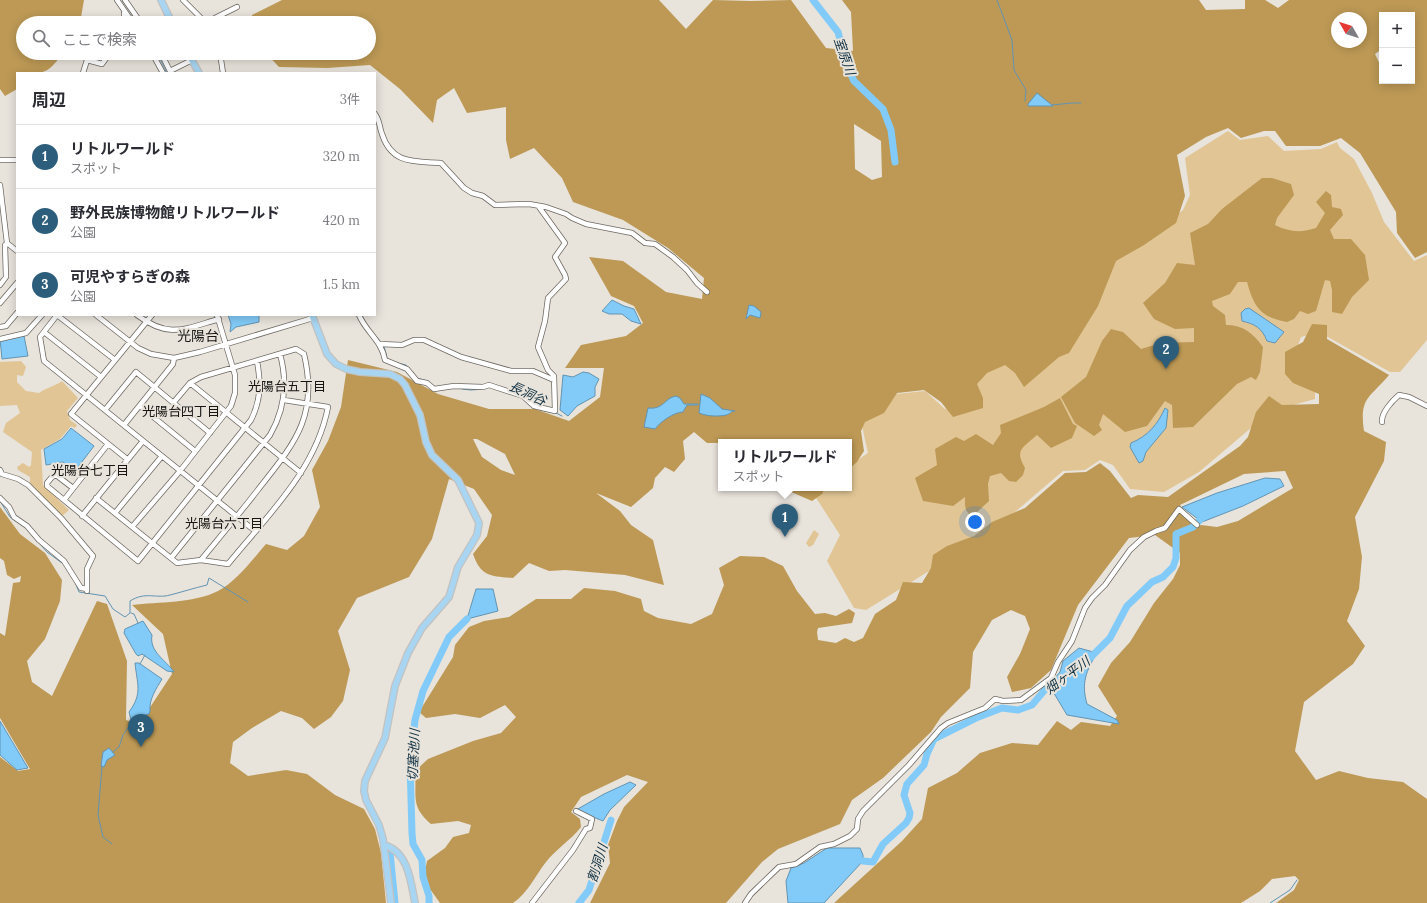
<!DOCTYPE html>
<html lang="ja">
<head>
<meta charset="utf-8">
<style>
  :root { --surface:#fff; --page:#f2f2f3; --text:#2b2b33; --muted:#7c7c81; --line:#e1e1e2; --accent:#2c5e7b }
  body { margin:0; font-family:Lora,"Noto Sans JP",serif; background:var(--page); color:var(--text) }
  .controls { position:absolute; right:12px; top:12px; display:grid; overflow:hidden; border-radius:0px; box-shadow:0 2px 10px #0003 }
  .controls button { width:36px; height:36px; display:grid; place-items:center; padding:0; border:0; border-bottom:1px solid var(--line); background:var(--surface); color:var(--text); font:20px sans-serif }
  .compass { position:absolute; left:1331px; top:12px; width:36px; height:36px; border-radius:50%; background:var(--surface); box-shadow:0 2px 10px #0003; rotate:309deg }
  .you { position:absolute; left:975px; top:522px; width:14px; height:14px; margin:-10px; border:3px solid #fff; border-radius:50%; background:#1a73e8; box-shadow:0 0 0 6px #1a73e833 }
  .badge { display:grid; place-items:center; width:26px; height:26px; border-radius:50%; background:var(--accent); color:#fff; font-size:13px; font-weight:700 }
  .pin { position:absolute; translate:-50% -33px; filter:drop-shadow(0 1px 2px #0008) }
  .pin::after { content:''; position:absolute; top:21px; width:14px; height:12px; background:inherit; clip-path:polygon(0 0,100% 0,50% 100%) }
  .popup { position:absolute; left:718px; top:439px; width:134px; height:52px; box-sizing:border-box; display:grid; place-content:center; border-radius:0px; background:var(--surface); filter:drop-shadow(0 1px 3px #0005); font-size:13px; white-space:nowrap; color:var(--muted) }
  .popup b { font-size:15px; color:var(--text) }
  .popup::after { content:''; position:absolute; left:50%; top:100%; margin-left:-8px; border:8px solid transparent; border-top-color:var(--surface) }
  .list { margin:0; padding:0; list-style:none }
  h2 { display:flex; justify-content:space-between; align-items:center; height:52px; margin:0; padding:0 16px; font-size:17px }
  h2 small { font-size:13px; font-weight:400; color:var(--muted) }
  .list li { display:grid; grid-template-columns:26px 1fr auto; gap:12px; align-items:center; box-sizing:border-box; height:64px; padding:0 16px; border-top:1px solid var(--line) }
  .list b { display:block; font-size:15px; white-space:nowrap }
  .list p { margin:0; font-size:13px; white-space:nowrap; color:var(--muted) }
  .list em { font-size:13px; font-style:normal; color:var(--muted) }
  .icon { flex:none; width:22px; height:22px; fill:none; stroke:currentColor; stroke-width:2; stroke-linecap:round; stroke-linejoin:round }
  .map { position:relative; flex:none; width:1427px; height:903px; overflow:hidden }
  .search { position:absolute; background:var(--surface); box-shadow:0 2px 10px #0003; left:16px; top:16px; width:360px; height:44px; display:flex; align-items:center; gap:10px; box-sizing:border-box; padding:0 14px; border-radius:22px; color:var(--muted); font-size:15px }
  .panel { position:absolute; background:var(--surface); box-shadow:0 2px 10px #0003; left:16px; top:72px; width:360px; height:244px; border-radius:0px }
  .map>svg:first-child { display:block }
</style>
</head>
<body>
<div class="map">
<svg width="1427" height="903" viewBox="0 0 1427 903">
  <rect width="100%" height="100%" fill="#e8e3db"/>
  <path fill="#e1c594" d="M 1228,131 L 1240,140 L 1268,136 L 1284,151 L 1321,149 L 1337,142 L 1340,148 L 1354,159 L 1372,193 L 1384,222 L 1414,261 L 1427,255 L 1427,340 L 1400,372 L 1390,372 L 1319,332 L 1301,337 L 1290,367 L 1315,389 L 1315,399 L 1271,411 L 1199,472 L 1164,492 L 1130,489 L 1113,465 L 1100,460 L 1085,470 L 1063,471 L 1008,518 L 934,568 L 866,610 L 854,608 L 827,561 L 840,535 L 811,490 L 814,488 L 849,488 L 849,466 L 868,453 L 860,417 L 886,395 L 925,391 L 945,409 L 979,397 L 971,379 L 1113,255 L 1160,228 L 1183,210 L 1190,195 L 1185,158 Z
    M 21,361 L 26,367 L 23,376 L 17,375 L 17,382 L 26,391 L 39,393 C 47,387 54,387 62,381 L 78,398 L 67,411 L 70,420 L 77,425 L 75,428 L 71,426 L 60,439 L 41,450 L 43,485 L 69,510 L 62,516 L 30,485 L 30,477 L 18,470 L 17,467 L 23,463 L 29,467 L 31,465 L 32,452 L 3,432 L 6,423 L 20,413 L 17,405 L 0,406 L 0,362 Z
    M 814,530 L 819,534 L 813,545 L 809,547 L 806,543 Z"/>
  <path fill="#bd9955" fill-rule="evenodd" d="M 0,0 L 84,0 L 80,23 L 23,23 L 23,53 L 63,53 C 46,76 44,73 17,73 L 17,89 L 5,96 L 0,89 Z
    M 282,0 L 659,0 L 686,29 L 713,0 L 750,1 L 791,0 L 826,48 L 853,51 L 851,12 L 842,0 L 1199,0 L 1206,10 L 1245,9 L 1245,0 L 1265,0 L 1278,8 L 1289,0 L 1427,0 L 1427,252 L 1415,258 L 1397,233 L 1396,212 L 1360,153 L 1341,138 L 1320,146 L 1286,146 L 1275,131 L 1264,131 L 1241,138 L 1228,128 L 1206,137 L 1177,155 L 1185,196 L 1176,223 L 1144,245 L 1116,261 L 1098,306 L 1069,353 L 1059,357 L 1024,387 L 1015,373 L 1005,365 L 987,373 L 977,384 L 983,398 L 983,408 L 953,417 L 941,402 L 924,390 L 897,393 L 884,413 L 865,422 L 861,431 L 864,451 L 857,462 L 849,469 L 849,442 L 707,443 L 694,432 L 683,441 L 685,459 L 674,472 L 665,467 L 655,478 L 653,488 L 631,507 L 596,493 L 620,511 L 631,525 L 653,540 L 664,585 L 625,575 L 565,570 L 549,571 L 529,563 L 513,578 C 491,576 481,577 473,554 L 487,536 L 492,515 L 474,489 L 449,479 L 432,539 L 409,577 L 357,598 L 338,631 L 350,670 L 343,701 L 331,717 L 314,729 L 302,718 L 281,711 L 252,728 L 233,742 L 230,763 L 248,776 L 286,770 L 307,774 L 335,795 L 364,809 L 375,829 L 381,853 L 386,903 L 0,903 L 0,757 L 18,771 L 30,769 L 0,718 L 0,633 L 5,636 L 13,583 L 20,582 L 21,576 L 14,579 L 7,575 L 4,561 L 0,558 L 0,507 L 20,534 L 45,553 L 62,580 L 60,601 L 45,639 L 27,661 L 32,682 L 52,696 L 97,601 L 107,604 L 127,661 L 126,720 L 139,724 L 172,674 L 163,634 L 132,605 C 158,602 195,603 218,591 C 236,582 253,559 266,544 L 287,550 L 304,536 L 320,507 L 312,470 L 328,441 L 341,407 L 348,360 L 397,372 L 438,394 L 489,409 L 535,409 L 569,421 L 600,397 L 604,368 L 565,368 L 581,345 L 626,336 L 643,323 L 634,306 L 611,296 L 589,257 L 623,261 L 666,292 L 702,299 L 704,278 L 668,248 L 623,220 L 573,202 L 562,178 L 534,148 L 510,159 L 506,140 L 506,107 L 467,113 L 454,88 L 437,100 L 433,123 L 400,89 L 370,65 L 327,68 L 279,67 L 266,53 L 369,53 L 369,23 L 252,23 L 252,15 ZM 1382,15 L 1412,15 L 1412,81 L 1382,81 L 1382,69 L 1375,54 L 1382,49 ZM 1337,18 L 1361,18 L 1361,42 L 1337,42 ZM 854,124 L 881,141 L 882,177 L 872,180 L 855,169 ZM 473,439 L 477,439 L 505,454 L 515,475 L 501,470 L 482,457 Z
    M 1262,178 L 1272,178 L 1291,184 L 1294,195 L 1277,218 L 1275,225 C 1289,232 1301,233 1316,228 L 1325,213 L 1316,202 L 1326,191 L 1331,195 L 1332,207 L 1341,209 L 1343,215 L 1330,230 L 1334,239 L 1351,239 L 1365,255 L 1369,280 L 1352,297 L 1342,314 L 1332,312 L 1332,290 L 1330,281 L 1325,280 L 1316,311 L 1308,314 L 1300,311 L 1294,319 L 1287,322 C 1260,317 1254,307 1247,282 L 1238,282 L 1230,294 L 1212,301 L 1213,306 L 1225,315 L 1226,325 C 1243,325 1253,333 1263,347 L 1260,372 L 1256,380 L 1251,377 L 1237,384 L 1193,427 L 1173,428 L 1172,405 L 1165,401 L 1147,426 L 1125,432 L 1103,414 L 1099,425 L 1102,430 L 1094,436 L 1075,423 L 1061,397 L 1086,377 L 1102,341 L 1111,329 L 1123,332 L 1141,349 L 1161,343 L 1194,342 L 1194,328 L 1175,329 L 1154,319 L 1143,303 L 1165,283 L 1177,263 L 1195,265 L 1190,233 L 1208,224 L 1222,209 Z
    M 1312,324 L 1327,325 L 1327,339 L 1389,375 C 1370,398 1359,397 1364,431 L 1386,442 L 1384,461 L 1355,517 L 1362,557 L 1359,589 L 1347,621 L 1365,646 L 1353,664 L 1304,702 L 1295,751 L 1316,780 L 1339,771 L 1368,778 L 1403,782 L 1427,799 L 1427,903 L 1276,903 L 1294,890 L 1299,880 L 1295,876 L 1272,879 L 1260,891 L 1241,903 L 834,903 L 902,841 L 922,819 L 928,788 L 957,773 L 980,753 L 1012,743 L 1038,745 L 1057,721 L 1071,730 L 1081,722 L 1110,726 L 1117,716 L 1098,686 L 1111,663 L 1130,642 L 1154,603 L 1173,579 L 1180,565 L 1180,553 L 1155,535 L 1129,538 L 1078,605 L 1051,670 L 1031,688 L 1012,692 L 1007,677 L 1020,654 L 1030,629 L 1025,616 L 1011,610 L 992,620 L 973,652 L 970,688 L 941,717 L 931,732 L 883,778 L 852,800 L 840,824 L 778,849 L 762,862 L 726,903 L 590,903 L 610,863 L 608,845 L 617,821 L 624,807 L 648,782 L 627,775 L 581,797 L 571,812 L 580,819 L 581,827 C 571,840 556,849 546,862 C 535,876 528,893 513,903 L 440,903 L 430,889 L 425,872 L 427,861 L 445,848 L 453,837 L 469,833 L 471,825 L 458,821 L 431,824 C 410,806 417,797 415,771 L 428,759 L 473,741 L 501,733 L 516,717 L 505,705 L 480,718 L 455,714 L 426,718 L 419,712 L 453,657 L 455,645 L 469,627 L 484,621 L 509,617 L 536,599 L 571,599 L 584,588 L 615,591 L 641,599 L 644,611 L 658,618 L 691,624 L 712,614 L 724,585 L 719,568 L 740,556 L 764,557 L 783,566 L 797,591 L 815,614 L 825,613 L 836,616 L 849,609 L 855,613 L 852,623 L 818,628 L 817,632 L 818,640 L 836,643 L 845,638 L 854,642 L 863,638 L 875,614 L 896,600 L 903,582 L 922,583 L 931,568 L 933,555 L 947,546 L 974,536 L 992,522 L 1025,508 L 1065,473 L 1086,472 L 1100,463 L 1110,471 L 1131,498 L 1138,495 L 1168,497 L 1240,446 L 1248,437 L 1256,412 L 1269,396 L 1282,405 L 1319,404 L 1319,394 L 1293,383 L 1285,374 L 1285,352 L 1303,342 ZM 1285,471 L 1293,488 L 1238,521 L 1217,527 L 1201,525 L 1196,528 L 1180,505 L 1244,474 Z
    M 1060,398 L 1073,424 L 1077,426 L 1072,438 L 1051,448 L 1037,435 C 1023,448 1014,449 1025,468 L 1023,475 L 1016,482 L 1009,481 L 1001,473 L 990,476 L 988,484 L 989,501 L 973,516 C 964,512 965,506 965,497 L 953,506 L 923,501 L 915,478 L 937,465 L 935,449 L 956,437 L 964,441 L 976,434 L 993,445 L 1001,433 L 1000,425 L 1044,407 Z
    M 782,488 L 825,488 L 822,494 L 812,501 Z"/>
  <path fill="#82cbf8" stroke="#6294b3" d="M 1037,93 L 1053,106 L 1028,106 L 1028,104 Z
    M 612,300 L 624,306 L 634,309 L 641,324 L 631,321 L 622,314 L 609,314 L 602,311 Z
    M 749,305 L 754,306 L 761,312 L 760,318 L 750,315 L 746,319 Z
    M 1249,308 L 1284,332 L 1275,343 L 1267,341 C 1262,328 1255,324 1242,321 L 1241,313 L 1245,309 Z
    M 228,315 L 259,315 L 259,322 L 236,327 L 230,332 L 231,324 Z
    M 24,336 L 28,356 L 2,359 L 0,339 Z
    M 583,372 L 589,373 L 599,379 L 595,387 L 595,396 L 577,406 L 568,416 L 560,410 L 563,375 L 573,377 Z
    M 701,394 L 710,398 L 722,409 L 735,411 C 730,411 731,414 726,415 C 717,417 706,416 699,413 Z
    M 676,396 L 680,398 L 684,404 L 698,404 L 698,405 L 687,405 L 683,412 C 674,412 660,422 655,429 L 644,427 L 648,408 C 664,410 664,398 676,396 Z
    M 1165,408 L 1168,410 L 1166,428 L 1146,452 L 1143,461 L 1139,463 L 1130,447 L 1131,443 C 1148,436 1158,424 1165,408 Z
    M 71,428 L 94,446 L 75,471 L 63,462 L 46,465 L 44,449 L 62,439 Z
    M 1265,478 L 1280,479 L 1284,486 L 1243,506 L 1202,522 L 1182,507 L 1217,493 Z
    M 476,589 L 493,589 L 498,611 L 467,619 Z
    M 143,621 L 152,635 C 149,652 166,660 174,672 L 167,671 L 142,654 L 138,656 L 136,654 L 124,633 L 125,629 Z
    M 1079,648 L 1097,653 C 1086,671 1081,683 1087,704 L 1117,720 L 1119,724 L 1067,715 L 1049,685 L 1060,672 L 1063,661 Z
    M 135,663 L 139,663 L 162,679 C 156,689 149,699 150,711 L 149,714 L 139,717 L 132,723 L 129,712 C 143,693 137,684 135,663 Z
    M 0,721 L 28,768 L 17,770 L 0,755 Z
    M 109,748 L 115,755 L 107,760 L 104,767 L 101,766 L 103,752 Z
    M 630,782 L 636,785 L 610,810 L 603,821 L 576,810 L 604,794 Z
    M 827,848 L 860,848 L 863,855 L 863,861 L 824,903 L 788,903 L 786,881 L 791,868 L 804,863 Z"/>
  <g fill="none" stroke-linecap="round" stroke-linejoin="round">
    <path stroke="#6294b3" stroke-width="1" d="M 122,0 L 138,23
      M 997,0 L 1012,40 L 1014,70 L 1026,90 L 1025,101
      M 157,53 L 167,73
      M 1052,105 L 1072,103 L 1081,103
      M 362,315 L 364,320
      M 371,331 L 381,342
      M 384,346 L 387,358
      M 397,363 L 406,365 L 415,375
      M 417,378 L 427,381
      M 462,389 L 471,390 L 484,389
      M 540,410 L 551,412
      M 556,413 L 562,416
      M 0,501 L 10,517 L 22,525
      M 26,528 L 47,552 L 62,563
      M 75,582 L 79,592 L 105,596 L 113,609 L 125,617 L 130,613 L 130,601 C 146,591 156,599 170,595 C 182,592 194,588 207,585 L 209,578 L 248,602
      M 131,613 L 134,614 L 138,623
      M 140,664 L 145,655
      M 113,752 L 119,747 L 123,735 L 132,722
      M 102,766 L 98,815 L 103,837 L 112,844
      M 1270,903 L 1290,890 L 1297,880"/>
    <path stroke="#82cbf8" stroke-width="7" d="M 813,0 L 838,32 L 848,68 L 854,81 L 883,109 L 891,130 L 895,162
      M 1090,658 L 1110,638 L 1127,606 L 1152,582 L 1163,577 L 1173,567 L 1176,558 L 1176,534 L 1193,527 L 1206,514
      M 390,852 L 395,903
      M 863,861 L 873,862 L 883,844 L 906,823 L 909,818 L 910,813 L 904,795 L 907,784 L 924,765 L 927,754 L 934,739 L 976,718 L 1002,708 L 1018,710 L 1032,705 L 1049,685 L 1057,681
      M 429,903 L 429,896 L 423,877 L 422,860 L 413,844 L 412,833 L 410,763 L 415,720 L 423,691 L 449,637 L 467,619
      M 579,903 L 589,890 L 611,820"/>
    <g stroke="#6d6962" stroke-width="6">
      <path id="minor" d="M 117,0 L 133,23
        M 125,0 L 141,23
        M 183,0 L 206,23
        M 124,13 L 124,23
        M 212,23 L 215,18 L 237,7
        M 152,53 L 163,73
        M 161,53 L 171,73
        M 220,53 L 223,73
        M 170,71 L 192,60
        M 83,73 L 87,60 L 102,64 L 110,53
        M 375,114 C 380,121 379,126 382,134 C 392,165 415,161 441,163 L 464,188 L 472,193 L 483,196 L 495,205 L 529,204 L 546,207 L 566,214 L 572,218 L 586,224 L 632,233 L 645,243 L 655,244 L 673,257 L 687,270 L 697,283 L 707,292
        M 0,160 L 17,160
        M 0,185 L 7,243 L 17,251
        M 0,285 L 6,277 L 5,245 L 7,243
        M 0,303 L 17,283
        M 57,315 L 40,337 L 44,361 L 255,531
        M 57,315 L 115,360
        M 96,315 L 138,348 L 151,354 L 174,358 L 200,352 L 313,318
        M 137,315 C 169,339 184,329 219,319
        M 359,315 C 366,332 382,341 385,360 L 407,369 L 417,381 L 427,383 L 434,389 L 454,386 L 483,387 L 489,385 L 523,396 L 534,406 L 555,411 L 554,376 L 548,370 L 538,347 L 545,321 L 548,298 L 566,279 L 565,275 L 555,257 L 565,243 L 539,207
        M 0,327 L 6,326 L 17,313
        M 44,332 L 101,377
        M 0,339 L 26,333 L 42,315
        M 380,344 L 402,345 L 414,340 L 424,340 L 461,357 L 511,371 L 533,371 L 554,380
        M 190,383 L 301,473
        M 174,402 L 190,383 L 201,377 L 296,349 L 304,354 C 319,417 294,444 257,491 C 239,514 220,537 201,560
        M 140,406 L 195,451
        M 105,410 L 136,372 L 210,433
        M 1382,422 C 1381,413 1392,401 1399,395 L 1409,397 L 1427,406
        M 124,425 L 173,364 L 174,358
        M 127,459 L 71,414 L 152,315
        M 0,470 L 2,474 L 18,479 L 28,485 L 61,518 L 93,556 L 87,569 L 87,591
        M 73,488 L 56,475 L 52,477 L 47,483 L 47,486 L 138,561 L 251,420 C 261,400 261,383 257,361
        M 0,498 L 9,507 L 14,517 L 27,526 L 39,540 L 64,561 L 81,588 L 87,589
        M 96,498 L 177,563 L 201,560 L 228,564 C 267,516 316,470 328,407 L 284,400
        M 64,500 L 108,444
        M 115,513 L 162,456
        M 82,516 L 143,441
        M 132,527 L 180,471 L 231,406 L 235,393 L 235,375 L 217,315
        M 171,558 L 270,435 C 285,409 288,383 280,354
        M 532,903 L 573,850 L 586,829 L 590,828 L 592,819 L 576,811
        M 745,903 L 751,894 L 779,867 L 796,864 L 820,847 L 834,844 L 850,836 L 857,829 L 858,819 L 863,811 L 909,765 L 941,728 L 948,723 L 985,708 L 995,699 L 1003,701 L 1021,700 L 1051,678 L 1058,662 L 1072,641 L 1085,608 L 1092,598 L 1105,585 L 1130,550 L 1144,537 L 1156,531 L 1165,528 L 1179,509 L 1197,525"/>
    </g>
    <g stroke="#c2c2c1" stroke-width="8">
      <path id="major" d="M 161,0 L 172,23
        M 188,53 L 199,73
        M 312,315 L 327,354 L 336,364 L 346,369 L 360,372 L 390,374 L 400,379 L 405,385 L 420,415 L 426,442 L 432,455 L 458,480 L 479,523 L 477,535 L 458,567 L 449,597 L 422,628 L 408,653 L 395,686 L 385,738 L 365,781 L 364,791 L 366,800 L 379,825 L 383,839 L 391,903
        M 384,845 C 408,851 411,882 415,903"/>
    </g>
    <use href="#minor" stroke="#fff" stroke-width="4.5"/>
    <use href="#major" stroke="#a8d6f2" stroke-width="5.5"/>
  </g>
  <g text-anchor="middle" stroke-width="4" stroke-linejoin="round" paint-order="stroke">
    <g font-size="13" font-style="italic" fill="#103143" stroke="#e8e3db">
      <text transform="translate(845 56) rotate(71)" y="5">室原川</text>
      <text transform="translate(528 393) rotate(25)" y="5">長洞谷</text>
      <text transform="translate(1067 675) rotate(-37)" y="5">畑ヶ平川</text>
      <text transform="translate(413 755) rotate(-87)" y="5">切塞池川</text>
      <text transform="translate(597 863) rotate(-73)" y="5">割洞川</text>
    </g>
    <g font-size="13" fill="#161512" stroke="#e8e3db">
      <text x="287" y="391">光陽台五丁目</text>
      <text x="181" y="416">光陽台四丁目</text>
      <text x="90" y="475">光陽台七丁目</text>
      <text x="224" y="528">光陽台六丁目</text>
    </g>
    <g font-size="14" fill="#161512" stroke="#e8e3db">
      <text x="198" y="341">光陽台</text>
    </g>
  </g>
</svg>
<div class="controls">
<button>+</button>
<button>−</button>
</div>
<svg class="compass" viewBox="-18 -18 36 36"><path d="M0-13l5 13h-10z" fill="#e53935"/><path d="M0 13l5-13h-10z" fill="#7c7c81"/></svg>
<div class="you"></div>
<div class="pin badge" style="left:785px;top:537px">1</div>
<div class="popup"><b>リトルワールド</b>スポット</div>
<div class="pin badge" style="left:1166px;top:369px">2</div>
<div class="pin badge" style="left:141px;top:747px">3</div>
<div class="search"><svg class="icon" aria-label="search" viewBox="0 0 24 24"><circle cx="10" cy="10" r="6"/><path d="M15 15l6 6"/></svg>ここで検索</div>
<section class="panel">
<h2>周辺<small>3件</small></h2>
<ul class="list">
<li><span class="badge">1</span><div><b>リトルワールド</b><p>スポット</p></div><em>320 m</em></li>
<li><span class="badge">2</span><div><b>野外民族博物館リトルワールド</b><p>公園</p></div><em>420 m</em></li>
<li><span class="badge">3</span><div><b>可児やすらぎの森</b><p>公園</p></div><em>1.5 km</em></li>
</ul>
</section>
</div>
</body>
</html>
